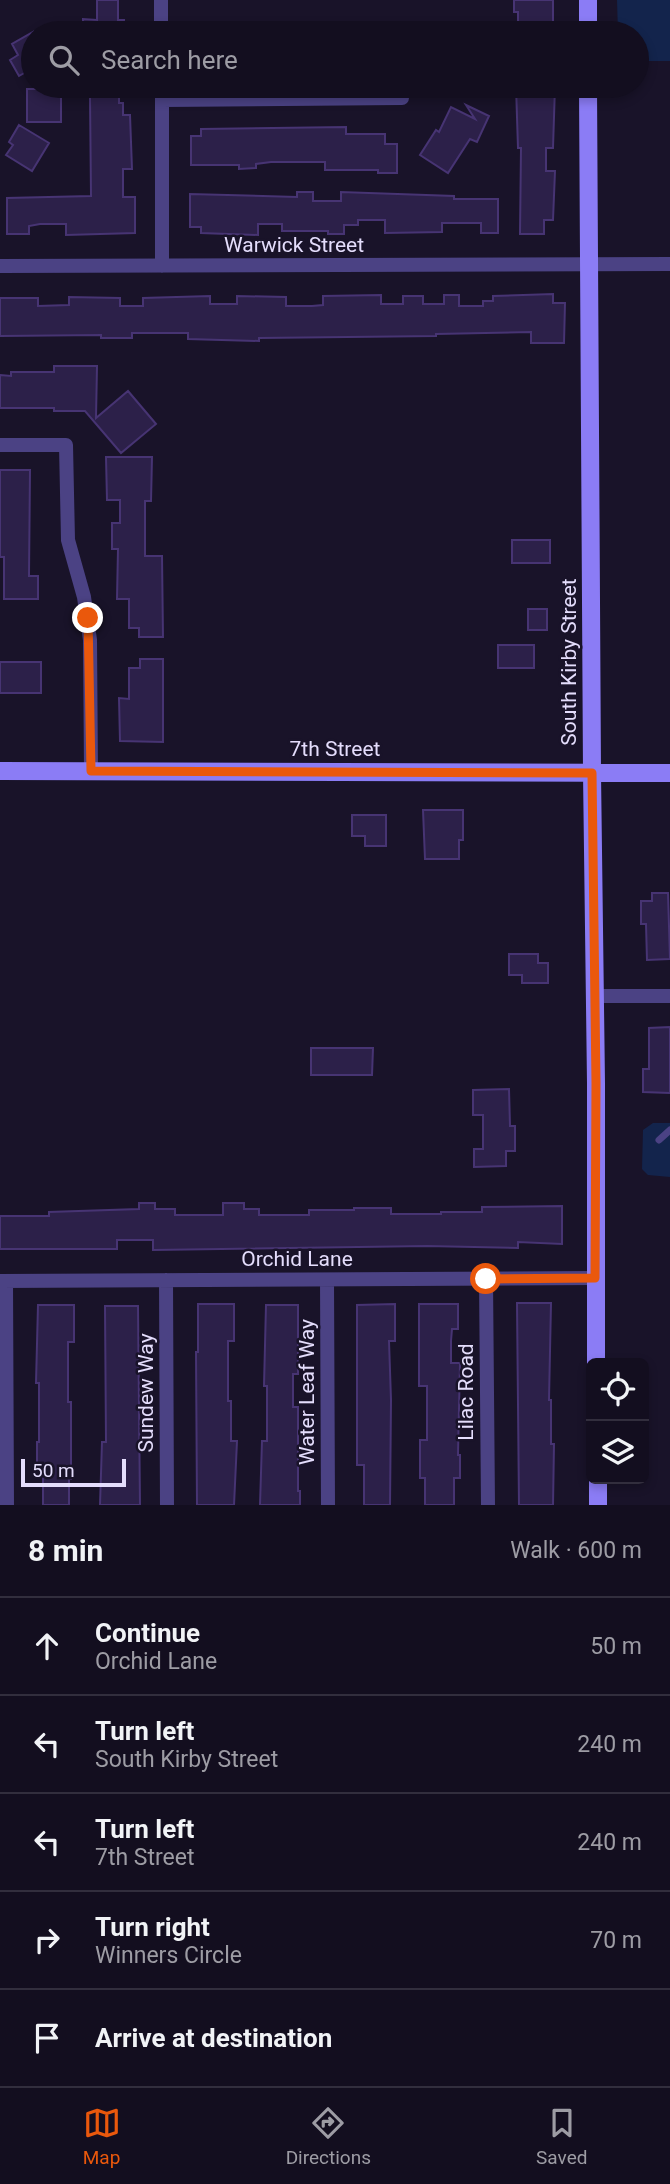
<!DOCTYPE html>
<html lang="en">
<head>
<meta charset="utf-8">
<style>
  :root { --surface:#130e1f; --page:#1c1728; --text:#f1f3f6; --muted:#9d9ca4; --line:#322e3d; --accent:#ea580c }
  body { margin:0; font-family:Roboto,sans-serif; background:var(--page); color:var(--text) }
  .controls { position:absolute; right:21px; bottom:21px; display:grid; overflow:hidden; border-radius:10px; box-shadow:0 4px 10px #0003 }
  .controls button { width:63px; height:63px; display:grid; place-items:center; padding:0; border:0; border-bottom:2px solid var(--line); background:var(--surface); color:var(--text); font:35px sans-serif }
  .scale { position:absolute; left:21px; bottom:18px; width:105px; box-sizing:border-box; padding-left:7px; border:4px solid #e4ddfc; border-top:0; font-size:19px; line-height:24px; white-space:nowrap; color:#e4ddfc; -webkit-text-stroke:5px #191329; paint-order:stroke }
  .stop { position:absolute; width:21px; height:21px; margin:-16px; border:5px solid #ea580c; border-radius:50%; background:#fff }
  .stop.end { background:#ea580c; border-color:#fff; box-shadow:0 2px 7px #0008 }
  .list { margin:0; padding:0; list-style:none }
  h2 { display:flex; justify-content:space-between; align-items:center; height:91px; margin:0; padding:0 28px; font-size:30px }
  h2 small { font-size:23px; font-weight:400; color:var(--muted) }
  .list li { display:grid; grid-template-columns:46px 1fr auto; gap:21px; align-items:center; box-sizing:border-box; height:98px; padding:0 28px; border-top:2px solid var(--line) }
  .list b { display:block; font-size:26px; white-space:nowrap }
  .list p { margin:0; font-size:23px; white-space:nowrap; color:var(--muted) }
  .list em { font-size:23px; font-style:normal; color:var(--muted) }
  .icon { flex:none; width:38px; height:38px; fill:none; stroke:currentColor; stroke-width:2; stroke-linecap:round; stroke-linejoin:round }
  .map { position:relative; flex:none; width:670px; height:1505px; overflow:hidden }
  .search { position:absolute; background:var(--surface); box-shadow:0 4px 10px #0003; left:21px; right:21px; top:21px; height:77px; display:flex; align-items:center; gap:18px; box-sizing:border-box; padding:0 24px; border-radius:38px; color:var(--muted); font-size:26px }
  .sheet { height:581px; background:var(--surface) }
  nav { display:flex; justify-content:space-around; align-items:center; box-sizing:border-box; height:98px; border-top:2px solid var(--line); background:var(--surface); font-size:19px; color:var(--muted) }
  nav a { display:grid; justify-items:center; gap:4px }
  nav .on { color:var(--accent) }
  .map>svg:first-child { display:block }
</style>
</head>
<body>
<div class="map">
<svg width="670" height="1505" viewBox="0 0 670 1505">
  <rect width="100%" height="100%" fill="#191329"/>
  <path fill="#13244c" d="M 617,0 L 670,0 L 670,61 L 637,61 L 637,33 L 618,33 Z
    M 653,1123 L 670,1123 L 670,1177 L 648,1175 L 642,1169 L 643,1130 Z"/>
  <path fill="#2c2049" stroke="#473473" stroke-width="2" d="M 97,0 L 118,0 L 118,20 L 124,20 L 123,33 L 83,33 L 83,19 L 97,20 Z
    M 514,0 L 553,0 L 553,33 L 518,33 L 518,12 L 514,12 Z
    M 33,32 L 33,68 L 19,76 L 10,60 L 18,55 L 12,44 Z
    M 87,86 L 119,86 L 119,103 L 123,103 L 123,115 L 130,115 L 132,169 L 123,169 L 123,197 L 135,197 L 135,233 L 66,235 L 66,224 L 40,224 L 29,226 L 29,234 L 7,234 L 7,198 L 91,196 L 90,97 L 87,97 Z
    M 516,86 L 555,86 L 553,148 L 546,148 L 546,171 L 555,171 L 553,220 L 544,220 L 544,234 L 520,234 L 521,148 L 518,148 Z
    M 27,89 L 61,89 L 61,122 L 27,122 Z
    M 466,105 L 489,116 L 477,142 L 470,139 L 448,173 L 420,155 L 436,130 L 439,132 L 451,107 L 475,119 Z
    M 19,125 L 49,143 L 32,171 L 6,155 L 13,145 L 9,142 Z
    M 346,127 L 346,134 L 385,134 L 385,144 L 397,144 L 397,173 L 378,173 L 378,170 L 325,170 L 325,162 L 271,162 L 256,164 L 256,168 L 239,169 L 239,165 L 191,165 L 191,136 L 201,136 L 201,129 Z
    M 297,192 L 313,192 L 313,201 L 341,201 L 341,192 L 454,196 L 454,199 L 498,199 L 498,233 L 481,233 L 481,223 L 442,223 L 442,232 L 385,233 L 385,220 L 358,220 L 358,225 L 344,225 L 344,234 L 328,234 L 328,231 L 282,231 L 282,224 L 258,224 L 258,235 L 201,233 L 201,227 L 190,227 L 190,194 L 297,197 Z
    M 553,294 L 553,303 L 565,303 L 564,343 L 531,343 L 531,332 L 436,334 L 436,336 L 259,338 L 259,341 L 188,339 L 188,333 L 132,333 L 132,338 L 101,338 L 101,335 L 0,336 L 0,298 L 38,298 L 38,306 L 69,305 L 69,297 L 120,298 L 120,306 L 143,306 L 143,298 L 210,296 L 210,304 L 237,304 L 237,296 L 286,297 L 286,306 L 312,306 L 323,305 L 323,296 L 381,295 L 381,304 L 403,304 L 403,296 L 423,296 L 423,304 L 444,304 L 444,295 L 459,295 L 459,306 L 483,306 L 483,301 L 493,301 L 493,296 Z
    M 54,366 L 97,366 L 96,418 L 128,391 L 156,424 L 121,453 L 85,411 L 54,411 L 54,408 L 0,408 L 0,375 L 11,376 L 11,372 L 54,372 Z
    M 106,457 L 152,457 L 151,501 L 145,501 L 145,556 L 162,556 L 163,637 L 139,637 L 139,628 L 129,628 L 129,599 L 117,599 L 118,549 L 112,549 L 112,523 L 120,523 L 120,500 L 107,500 Z
    M 0,470 L 30,470 L 29,576 L 38,576 L 38,599 L 4,599 L 4,557 L 0,557 Z
    M 512,540 L 550,540 L 550,563 L 512,563 Z
    M 528,609 L 547,609 L 547,630 L 528,630 Z
    M 498,645 L 534,645 L 534,668 L 498,668 Z
    M 140,659 L 163,659 L 163,742 L 120,741 L 119,698 L 129,699 L 129,668 L 140,668 Z
    M 0,662 L 41,662 L 41,693 L 0,693 Z
    M 423,810 L 463,810 L 463,840 L 459,840 L 459,859 L 425,859 Z
    M 352,815 L 386,815 L 386,846 L 365,846 L 365,836 L 352,836 Z
    M 652,893 L 668,893 L 670,959 L 647,960 L 646,924 L 641,924 L 641,901 L 652,901 Z
    M 509,954 L 538,954 L 538,963 L 548,963 L 548,983 L 522,983 L 522,975 L 509,975 Z
    M 670,1027 L 670,1093 L 643,1092 L 643,1069 L 649,1069 L 649,1028 Z
    M 311,1048 L 373,1048 L 372,1075 L 311,1075 Z
    M 509,1089 L 510,1126 L 515,1126 L 515,1151 L 506,1151 L 506,1166 L 474,1167 L 474,1149 L 483,1149 L 483,1115 L 473,1115 L 473,1090 Z
    M 139,1203 L 155,1203 L 155,1209 L 175,1209 L 175,1215 L 223,1215 L 223,1203 L 244,1203 L 244,1209 L 259,1209 L 259,1215 L 309,1215 L 309,1210 L 354,1210 L 354,1208 L 391,1208 L 391,1214 L 441,1214 L 441,1212 L 482,1212 L 482,1207 L 562,1206 L 562,1244 L 518,1242 L 518,1248 L 427,1246 L 153,1250 L 153,1240 L 117,1240 L 117,1249 L 0,1249 L 0,1216 L 49,1216 L 49,1212 L 139,1209 Z
    M 517,1303 L 551,1303 L 549,1400 L 551,1400 L 551,1444 L 554,1444 L 553,1505 L 519,1505 Z
    M 198,1304 L 234,1304 L 234,1341 L 228,1341 L 228,1401 L 231,1401 L 231,1441 L 237,1441 L 234,1505 L 197,1505 L 196,1352 L 198,1352 Z
    M 395,1304 L 395,1341 L 389,1341 L 391,1400 L 390,1505 L 364,1505 L 364,1465 L 357,1465 L 357,1305 Z
    M 419,1304 L 458,1304 L 458,1329 L 452,1329 L 451,1341 L 451,1363 L 460,1363 L 458,1455 L 460,1455 L 460,1478 L 454,1478 L 454,1505 L 425,1505 L 425,1478 L 420,1478 L 420,1440 L 427,1440 L 427,1386 L 419,1386 Z
    M 38,1305 L 74,1305 L 74,1342 L 68,1342 L 68,1402 L 71,1402 L 71,1479 L 69,1479 L 69,1505 L 43,1505 L 43,1467 L 37,1467 L 37,1442 L 39,1442 L 39,1383 L 36,1383 Z
    M 266,1305 L 298,1305 L 298,1374 L 293,1374 L 293,1407 L 298,1407 L 298,1491 L 300,1491 L 300,1505 L 260,1505 L 262,1441 L 267,1441 L 267,1386 L 264,1386 Z
    M 105,1306 L 138,1306 L 140,1505 L 100,1505 L 102,1442 L 106,1442 Z"/>
  <g fill="none" stroke-linecap="round" stroke-linejoin="round">
    <path stroke="#4b4284" stroke-width="7" d="M 659,1140 L 670,1130"/>
    <path stroke="#4b4284" stroke-width="14" d="M 161,0 L 161,33
      M 162,86 L 162,266
      M 162,100 L 402,98
      M 0,266 L 670,264
      M 0,445 L 66,445 L 68,540 L 84,597 L 90,640 L 91,771
      M 596,996 L 670,996
      M 486,1279 L 488,1505
      M 166,1280 L 167,1505
      M 327,1280 L 328,1505
      M 0,1281 L 595,1278
      M 6,1281 L 7,1505"/>
    <path stroke="#8b7cf5" stroke-width="18" d="M 588,0 L 588,33
      M 588,86 L 592,773 L 596,1083 L 596,1363
      M 0,771 L 670,773
      M 598,1479 L 598,1505"/>
  </g>
  <g fill="none" stroke-linecap="round" stroke-linejoin="round">
    <path stroke="#ea580c" stroke-width="9" d="M 88,618 L 91,771 L 592,773 L 596,1083 L 595,1278 L 486,1279"/>
  </g>
  <g text-anchor="middle" stroke-width="5" stroke-linejoin="round" paint-order="stroke">
    <g font-size="21" fill="#e4ddfc" stroke="#191329">
      <text x="294" y="252">Warwick Street</text>
      <text transform="translate(569 662) rotate(-90)" y="7">South Kirby Street</text>
      <text x="335" y="756">7th Street</text>
      <text x="297" y="1266">Orchid Lane</text>
      <text transform="translate(307 1392) rotate(-90)" y="7">Water Leaf Way</text>
      <text transform="translate(466 1392) rotate(-90)" y="7">Lilac Road</text>
      <text transform="translate(146 1393) rotate(-90)" y="7">Sundew Way</text>
    </g>
  </g>
</svg>
<div class="controls">
<button><svg class="icon" aria-label="locate" viewBox="0 0 24 24"><circle cx="12" cy="12" r="6"/><path d="M12 2v4M12 18v4M2 12h4M18 12h4"/></svg></button>
<button><svg class="icon" aria-label="layers" viewBox="0 0 24 24"><path d="M12 4l9 5-9 5-9-5zM3 14l9 5 9-5"/></svg></button>
</div>
<div class="scale">50 m</div>
<div class="stop" style="left:486px;top:1279px"></div>
<div class="stop end" style="left:88px;top:618px"></div>
<div class="search"><svg class="icon" aria-label="search" viewBox="0 0 24 24"><circle cx="10" cy="10" r="6"/><path d="M15 15l6 6"/></svg>Search here</div>
</div>
<section class="sheet">
<h2>8 min<small>Walk · 600 m</small></h2>
<ul class="list">
<li><svg class="icon" aria-label="ahead" viewBox="0 0 24 24"><path d="M12 20V5M6 11l6-6 6 6"/></svg><div><b>Continue</b><p>Orchid Lane</p></div><em>50 m</em></li>
<li><svg class="icon" aria-label="left" viewBox="0 0 24 24"><path d="M17 20v-9H6M10 6l-5 5 5 5"/></svg><div><b>Turn left</b><p>South Kirby Street</p></div><em>240 m</em></li>
<li><svg class="icon" aria-label="left" viewBox="0 0 24 24"><path d="M17 20v-9H6M10 6l-5 5 5 5"/></svg><div><b>Turn left</b><p>7th Street</p></div><em>240 m</em></li>
<li><svg class="icon" aria-label="right" viewBox="0 0 24 24"><path d="M7 20v-9h11M14 6l5 5-5 5"/></svg><div><b>Turn right</b><p>Winners Circle</p></div><em>70 m</em></li>
<li><svg class="icon" aria-label="arrive" viewBox="0 0 24 24"><path d="M6 21V4h12l-3 4 3 4H6"/></svg><div><b>Arrive at destination</b></div></li>
</ul>
</section>
<nav>
<a class="on"><svg class="icon" aria-label="map" viewBox="0 0 24 24"><path d="M3 6l6-2 6 2 6-2v14l-6 2-6-2-6 2zM9 4v14M15 6v14"/></svg>Map</a>
<a><svg class="icon" aria-label="directions" viewBox="0 0 24 24"><path d="M12 3l9 9-9 9-9-9zM9 14v-3h6M13 9l2 2-2 2"/></svg>Directions</a>
<a><svg class="icon" aria-label="saved" viewBox="0 0 24 24"><path d="M7 4h10v16l-5-4-5 4z"/></svg>Saved</a>
</nav>
</body>
</html>
